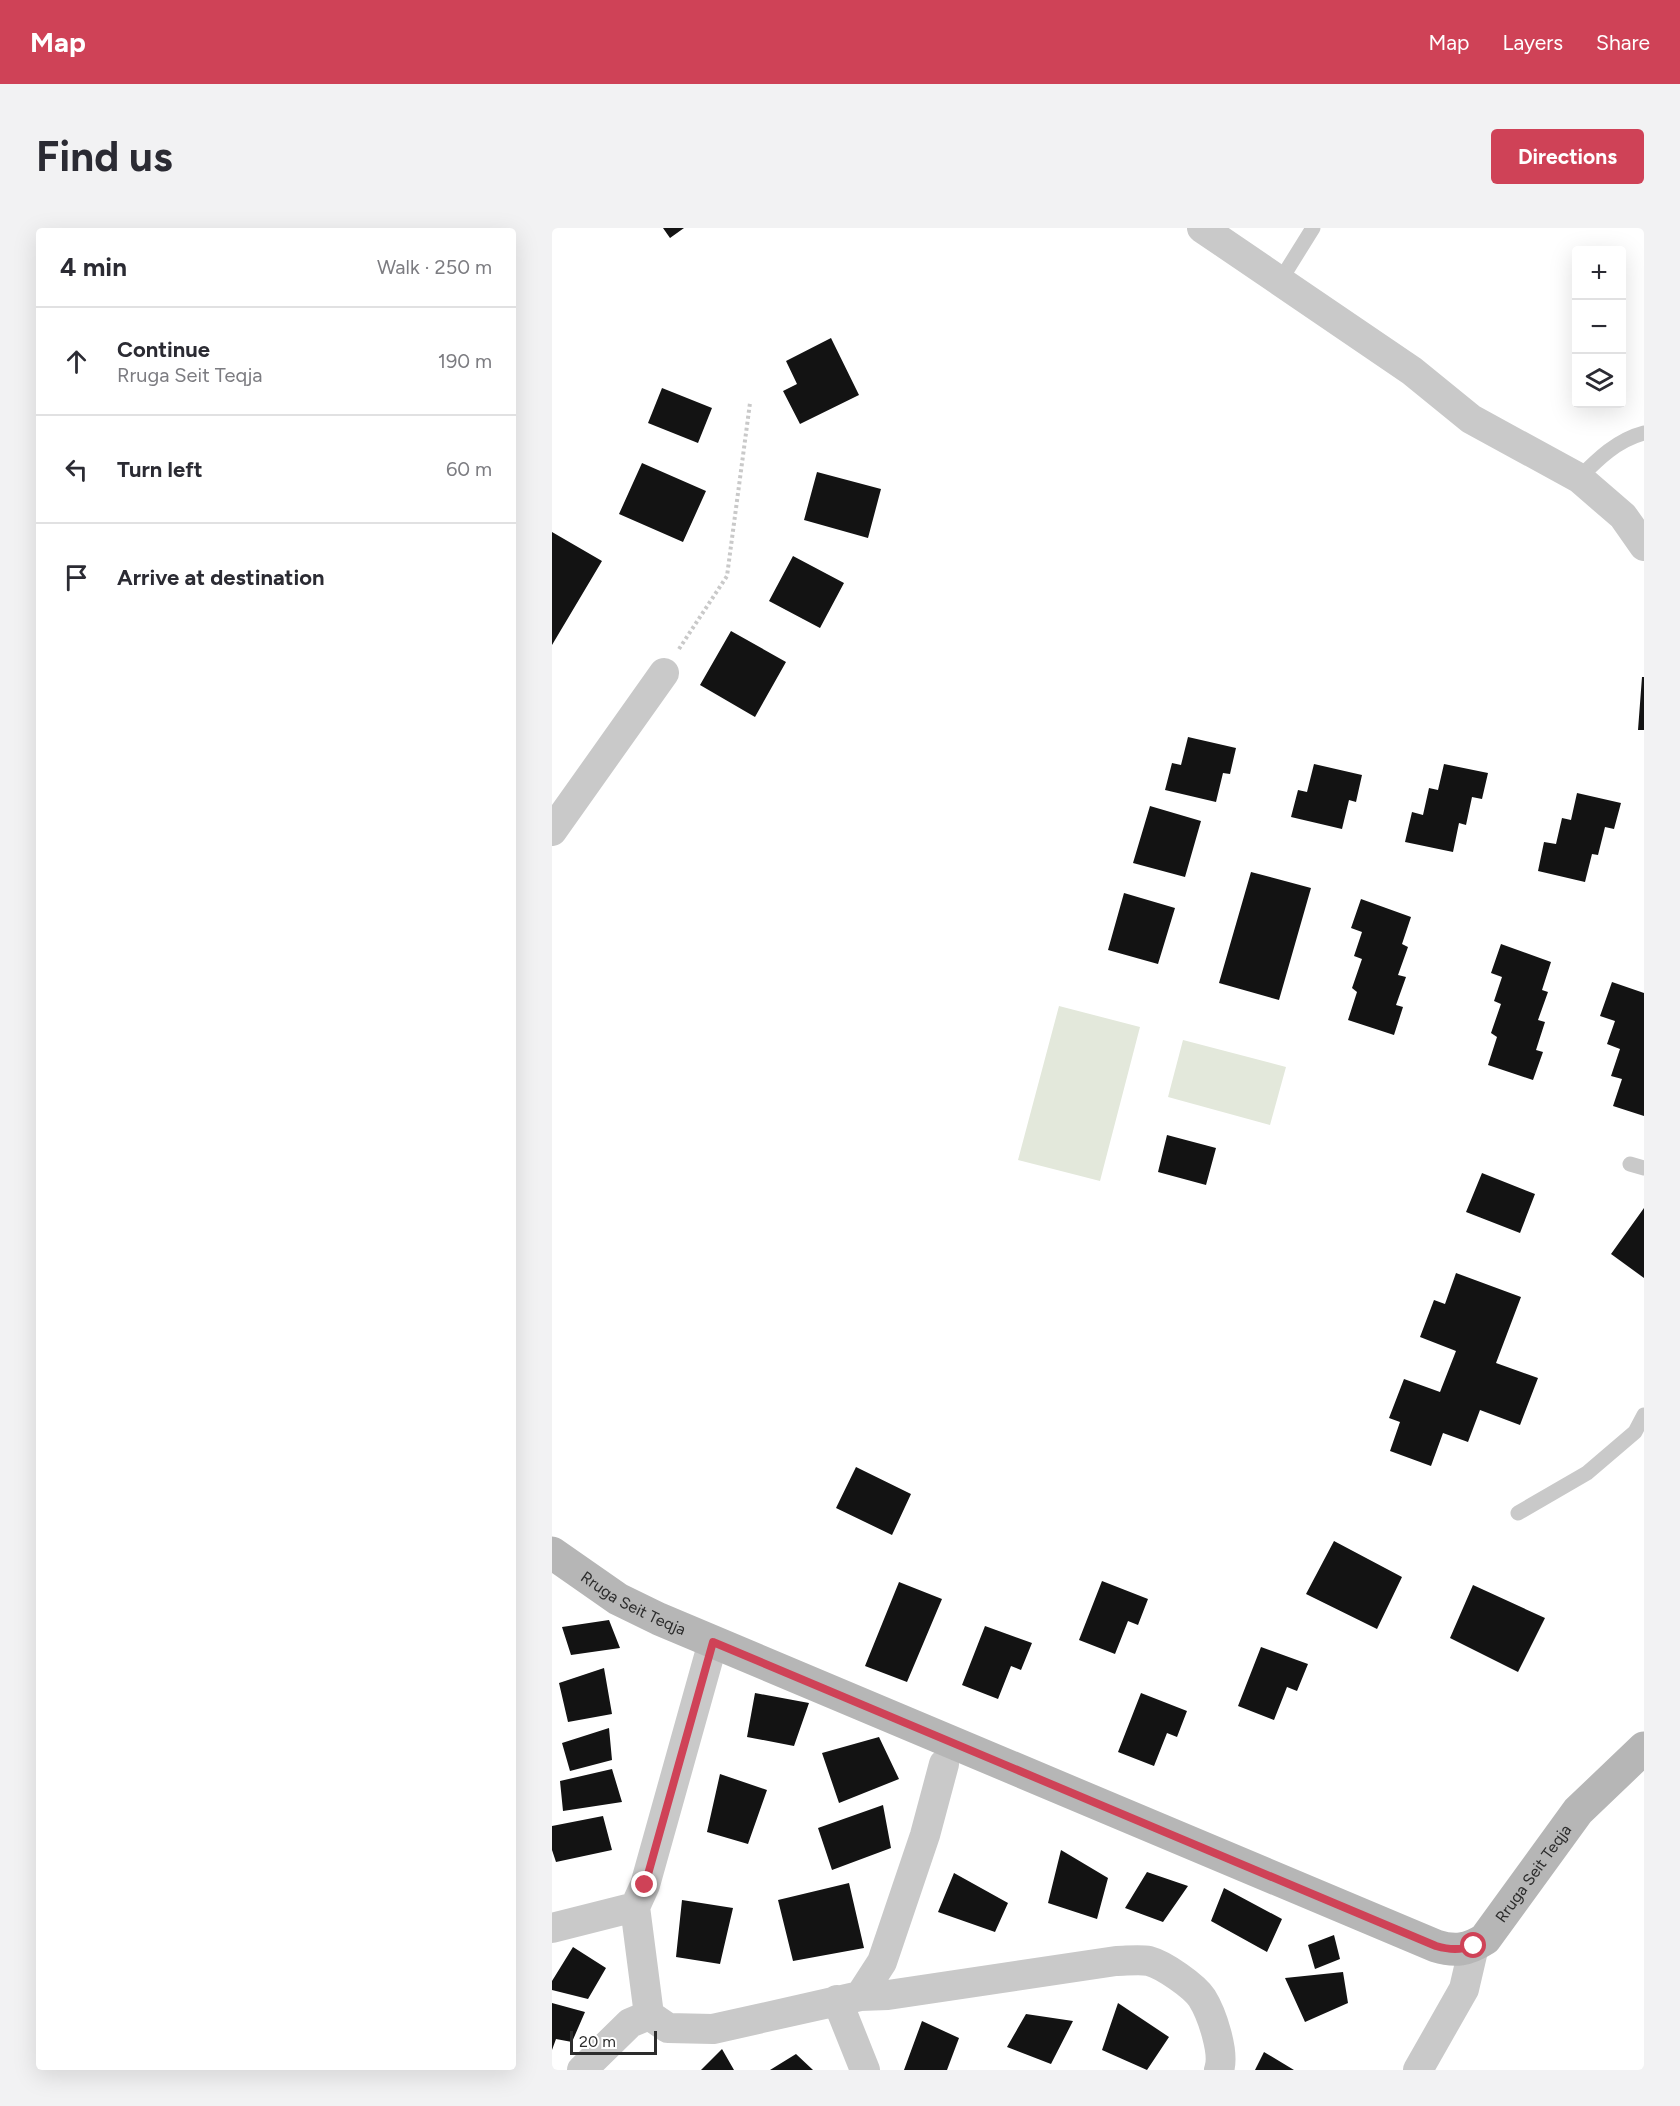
<!DOCTYPE html>
<html lang="en">
<head>
<meta charset="utf-8">
<style>
  :root { --surface:#fff; --page:#f2f2f3; --text:#2b2b33; --muted:#7c7c81; --line:#e1e1e2; --accent:#cf4257 }
  body { margin:0; font-family:Figtree,sans-serif; background:var(--page); color:var(--text) }
  .controls { position:absolute; right:18px; top:18px; display:grid; overflow:hidden; border-radius:6px; box-shadow:0 6px 24px #0002 }
  .controls button { width:54px; height:54px; display:grid; place-items:center; padding:0; border:0; border-bottom:2px solid var(--line); background:var(--surface); color:var(--text); font:30px sans-serif }
  .scale { position:absolute; left:18px; bottom:15px; width:87px; box-sizing:border-box; padding-left:6px; border:3px solid #2c2c2c; border-top:0; font-size:16px; line-height:21px; white-space:nowrap; color:#2c2c2c; -webkit-text-stroke:4px #fff; paint-order:stroke }
  .stop { position:absolute; width:18px; height:18px; margin:-14px; border:4px solid #cf4257; border-radius:50%; background:#fff }
  .stop.end { background:#cf4257; border-color:#fff; box-shadow:0 2px 6px #0008 }
  .list { margin:0; padding:0; list-style:none }
  h2 { display:flex; justify-content:space-between; align-items:center; height:78px; margin:0; padding:0 24px; font-size:26px }
  h2 small { font-size:20px; font-weight:400; color:var(--muted) }
  .list li { display:grid; grid-template-columns:39px 1fr auto; gap:18px; align-items:center; box-sizing:border-box; height:108px; padding:0 24px; border-top:2px solid var(--line) }
  .list b { display:block; font-size:22px; white-space:nowrap }
  .list p { margin:0; font-size:20px; white-space:nowrap; color:var(--muted) }
  .list em { font-size:20px; font-style:normal; color:var(--muted) }
  .icon { flex:none; width:33px; height:33px; fill:none; stroke:currentColor; stroke-width:2; stroke-linecap:round; stroke-linejoin:round }
  .map { position:relative; flex:none; width:1092px; height:1842px; overflow:hidden; border-radius:6px }
  header { display:flex; align-items:center; gap:36px; box-sizing:border-box; height:84px; padding:0 30px; background:var(--accent); color:#fff }
  header strong { font-size:28px }
  nav { display:flex; gap:33px; margin-inline-start:auto; font-size:21px }
  .intro { display:flex; align-items:center; justify-content:space-between; box-sizing:border-box; height:144px; padding:0 36px }
  h1 { margin:0; font-size:42px }
  .button { padding:15px 27px; border-radius:6px; background:var(--accent); color:#fff; font-size:21px; font-weight:700 }
  main { display:flex; gap:36px; padding:0 36px }
  aside { flex:1; background:var(--surface); border-radius:6px; box-shadow:0 6px 24px #0002 }
  .map>svg:first-child { display:block }
</style>
</head>
<body>
<header>
<strong>Map</strong>
<nav><a>Map</a><a>Layers</a><a>Share</a></nav>
</header>
<div class="intro"><h1>Find us</h1><a class="button">Directions</a></div>
<main>
<aside>
<h2>4 min<small>Walk · 250 m</small></h2>
<ul class="list">
<li><svg class="icon" aria-label="ahead" viewBox="0 0 24 24"><path d="M12 20V5M6 11l6-6 6 6"/></svg><div><b>Continue</b><p>Rruga Seit Teqja</p></div><em>190 m</em></li>
<li><svg class="icon" aria-label="left" viewBox="0 0 24 24"><path d="M17 20v-9H6M10 6l-5 5 5 5"/></svg><div><b>Turn left</b></div><em>60 m</em></li>
<li><svg class="icon" aria-label="arrive" viewBox="0 0 24 24"><path d="M6 21V4h12l-3 4 3 4H6"/></svg><div><b>Arrive at destination</b></div></li>
</ul>
</aside>
<div class="map">
<svg width="1092" height="1842" viewBox="0 0 1092 1842">
  <rect width="100%" height="100%" fill="#fff"/>
  <path fill="#e3e8db" d="M 507,778 L 588,799 L 548,953 L 466,932 Z
    M 631,812 L 734,839 L 718,897 L 616,869 Z"/>
  <path fill="#131313" d="M 111,0 L 132,0 L 118,10 Z
    M 279,110 L 307,167 L 248,196 L 231,163 L 245,156 L 234,133 Z
    M 110,160 L 160,180 L 146,215 L 96,195 Z
    M 90,235 L 154,263 L 131,314 L 67,286 Z
    M 265,244 L 329,261 L 316,310 L 252,292 Z
    M 0,304 L 50,333 L 0,417 Z
    M 241,328 L 292,355 L 268,400 L 217,373 Z
    M 179,403 L 234,434 L 203,489 L 148,457 Z
    M 1090,449 L 1092,449 L 1092,502 L 1086,502 Z
    M 636,509 L 684,520 L 678,546 L 671,545 L 664,574 L 613,562 L 620,535 L 629,537 Z
    M 762,536 L 810,547 L 804,574 L 797,572 L 790,601 L 739,589 L 746,562 L 755,564 Z
    M 892,536 L 936,545 L 930,571 L 920,569 L 914,597 L 907,595 L 901,624 L 853,614 L 860,584 L 871,587 L 877,560 L 886,562 Z
    M 1025,565 L 1069,575 L 1062,601 L 1053,599 L 1046,627 L 1040,626 L 1033,654 L 986,643 L 992,614 L 1004,616 L 1010,590 L 1019,592 Z
    M 598,578 L 649,593 L 633,649 L 581,635 Z
    M 699,644 L 759,660 L 727,772 L 667,755 Z
    M 572,665 L 623,680 L 606,736 L 556,722 Z
    M 809,671 L 859,689 L 850,716 L 856,719 L 846,747 L 854,749 L 844,777 L 851,779 L 842,807 L 796,792 L 805,764 L 800,760 L 810,731 L 802,728 L 810,704 L 799,700 Z
    M 949,716 L 999,734 L 990,762 L 996,764 L 986,792 L 993,794 L 984,822 L 991,824 L 981,852 L 936,837 L 945,809 L 939,805 L 949,776 L 942,773 L 950,749 L 939,745 Z
    M 1060,754 L 1092,765 L 1092,888 L 1061,878 L 1070,851 L 1059,848 L 1068,821 L 1055,816 L 1063,793 L 1048,788 Z
    M 615,907 L 664,920 L 654,957 L 606,944 Z
    M 930,945 L 983,966 L 968,1005 L 914,984 Z
    M 1092,980 L 1092,1050 L 1059,1026 Z
    M 904,1045 L 969,1069 L 944,1135 L 986,1150 L 968,1197 L 928,1182 L 916,1214 L 891,1205 L 879,1238 L 838,1223 L 848,1194 L 837,1190 L 852,1151 L 888,1164 L 904,1123 L 868,1109 L 882,1072 L 893,1076 Z
    M 304,1239 L 359,1266 L 340,1307 L 284,1280 Z
    M 782,1313 L 850,1349 L 825,1401 L 754,1366 Z
    M 550,1353 L 596,1371 L 586,1397 L 576,1393 L 563,1426 L 527,1412 Z
    M 347,1354 L 390,1371 L 355,1454 L 313,1438 Z
    M 921,1357 L 993,1390 L 966,1444 L 898,1410 Z
    M 57,1392 L 68,1420 L 19,1427 L 10,1399 Z
    M 433,1398 L 480,1415 L 469,1442 L 459,1438 L 446,1471 L 410,1457 Z
    M 709,1419 L 756,1436 L 745,1463 L 735,1459 L 722,1492 L 686,1478 Z
    M 52,1440 L 60,1486 L 16,1494 L 7,1455 Z
    M 203,1465 L 257,1475 L 242,1518 L 195,1509 Z
    M 589,1465 L 635,1483 L 625,1509 L 615,1505 L 602,1538 L 566,1524 Z
    M 57,1500 L 60,1532 L 18,1543 L 10,1515 Z
    M 327,1509 L 347,1551 L 287,1575 L 270,1525 Z
    M 60,1541 L 70,1574 L 11,1583 L 8,1553 Z
    M 168,1546 L 215,1562 L 196,1616 L 155,1604 Z
    M 331,1577 L 339,1620 L 280,1642 L 266,1600 Z
    M 51,1588 L 60,1622 L 4,1634 L 0,1622 L 0,1598 Z
    M 509,1622 L 556,1650 L 545,1691 L 496,1675 Z
    M 595,1644 L 636,1658 L 611,1694 L 573,1680 Z
    M 402,1645 L 456,1675 L 443,1704 L 386,1684 Z
    M 297,1655 L 312,1720 L 241,1733 L 226,1672 Z
    M 672,1660 L 730,1691 L 715,1724 L 659,1693 Z
    M 130,1672 L 181,1680 L 168,1736 L 124,1729 Z
    M 782,1707 L 788,1731 L 763,1741 L 756,1717 Z
    M 21,1719 L 54,1740 L 36,1771 L 0,1762 L 0,1753 Z
    M 791,1744 L 796,1775 L 753,1794 L 733,1750 Z
    M 0,1775 L 33,1784 L 20,1814 L 4,1811 L 0,1822 Z
    M 566,1775 L 617,1809 L 595,1842 L 550,1822 Z
    M 474,1786 L 521,1793 L 499,1836 L 455,1819 Z
    M 370,1793 L 407,1810 L 395,1842 L 352,1842 Z
    M 170,1821 L 182,1842 L 149,1842 Z
    M 712,1824 L 742,1842 L 703,1842 Z
    M 244,1826 L 261,1842 L 218,1842 Z"/>
  <g fill="none" stroke-linecap="round" stroke-linejoin="round">
    <path stroke="#c9c9c9" stroke-width="4" stroke-dasharray="3 3" stroke-linecap="butt" d="M 127,421 L 175,348 L 198,175"/>
    <path stroke="#c9c9c9" stroke-width="15" d="M 728,53 L 761,0
      M 1027,250 C 1046,231 1065,212 1092,205
      M 1078,936 L 1092,940
      M 966,1285 L 1035,1245 L 1083,1204 L 1092,1187"/>
    <path stroke="#c9c9c9" stroke-width="30" d="M 650,0 L 860,143 L 919,191 L 1027,250 L 1071,288 L 1092,318
      M 0,603 L 112,445
      M 0,1700 L 83,1679 L 93,1657 L 161,1414
      M 308,1768 L 336,1767 L 564,1733 C 574,1733 587,1731 597,1733 C 612,1737 642,1758 650,1770 C 660,1786 673,1825 667,1842
      M 285,1772 L 313,1842
      M 97,1787 L 116,1800 L 161,1801 L 308,1768 L 330,1734 L 373,1607 L 392,1536
      M 30,1842 L 78,1795 L 97,1787 L 83,1679
      M 866,1842 L 912,1761 L 922,1718"/>
    <path stroke="#b6b6b6" stroke-width="33" id="s1" d="M 0,1325 L 66,1371 L 107,1391 L 884,1718 C 903,1724 916,1722 933,1711 L 1026,1583 L 1092,1520"/>
  </g>
  <g fill="none" stroke-linecap="round" stroke-linejoin="round">
    <path stroke="#cf4257" stroke-width="8" d="M 93,1657 L 161,1414 L 884,1718 C 898,1722 908,1722 922,1718"/>
  </g>
  <g text-anchor="middle" stroke-width="6" stroke-linejoin="round" paint-order="stroke">
    <g font-size="16" fill="#2c2c2c" stroke="#fff">
      <text dy="6" stroke="none"><textPath href="#s1" startOffset="96">Rruga Seit Teqja</textPath></text>
      <text dy="6" stroke="none"><textPath href="#s1" startOffset="1102">Rruga Seit Teqja</textPath></text>
    </g>
  </g>
</svg>
<div class="controls">
<button>+</button>
<button>−</button>
<button><svg class="icon" aria-label="layers" viewBox="0 0 24 24"><path d="M12 4l9 5-9 5-9-5zM3 14l9 5 9-5"/></svg></button>
</div>
<div class="scale">20 m</div>
<div class="stop" style="left:922px;top:1718px"></div>
<div class="stop end" style="left:93px;top:1657px"></div>
</div>
</main>
</body>
</html>
